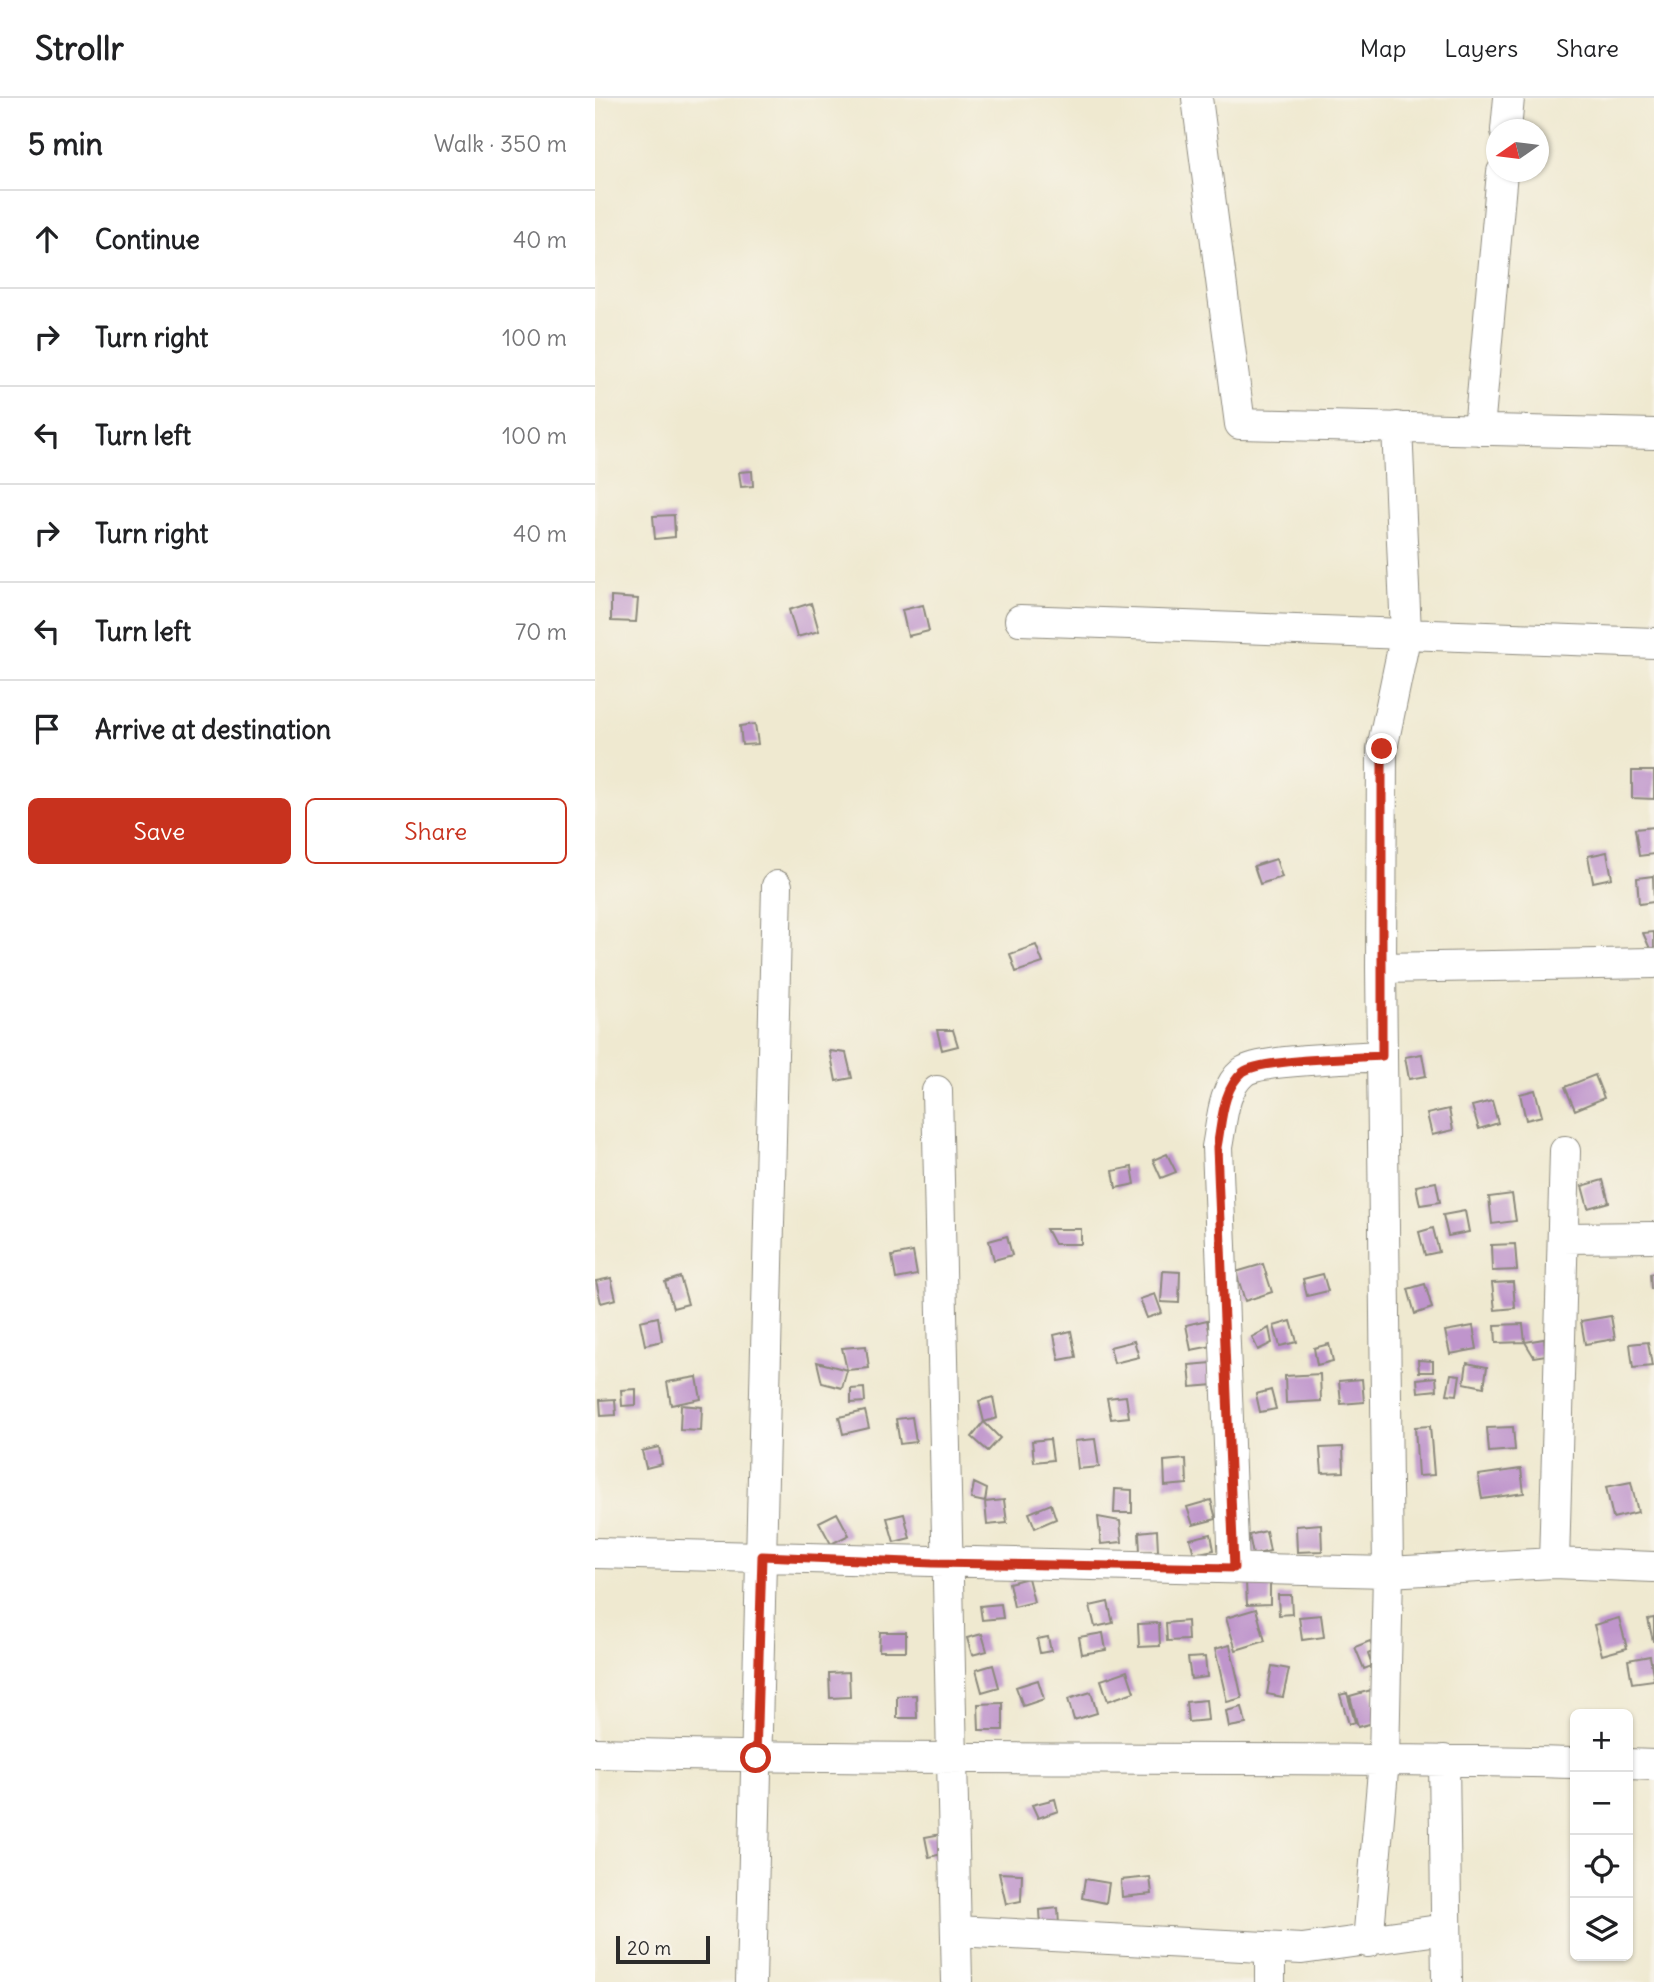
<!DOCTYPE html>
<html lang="en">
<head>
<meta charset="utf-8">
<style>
  :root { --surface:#fff; --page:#f6f6f6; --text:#202124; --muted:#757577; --line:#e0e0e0; --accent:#c8321e }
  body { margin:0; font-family:Delius,sans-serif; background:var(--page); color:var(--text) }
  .controls { position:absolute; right:21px; bottom:21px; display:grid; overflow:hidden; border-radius:10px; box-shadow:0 2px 5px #0004 }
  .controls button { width:63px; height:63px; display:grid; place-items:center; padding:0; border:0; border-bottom:2px solid var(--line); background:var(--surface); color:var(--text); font:35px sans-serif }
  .compass { position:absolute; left:891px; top:21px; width:63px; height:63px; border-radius:50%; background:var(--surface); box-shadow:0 2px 5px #0004; rotate:256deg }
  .scale { position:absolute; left:21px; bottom:18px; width:94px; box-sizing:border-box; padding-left:7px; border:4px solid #2b2b2b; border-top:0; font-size:19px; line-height:24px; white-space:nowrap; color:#2b2b2b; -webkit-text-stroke:5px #f7f3e8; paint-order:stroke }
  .stop { position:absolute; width:21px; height:21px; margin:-16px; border:5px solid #c8321e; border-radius:50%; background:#fff }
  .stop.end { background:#c8321e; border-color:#fff; box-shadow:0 2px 7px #0008 }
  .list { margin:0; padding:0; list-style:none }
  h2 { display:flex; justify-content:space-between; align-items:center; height:91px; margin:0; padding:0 28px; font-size:30px }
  h2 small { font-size:23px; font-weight:400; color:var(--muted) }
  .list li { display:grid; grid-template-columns:46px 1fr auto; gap:21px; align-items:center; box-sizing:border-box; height:98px; padding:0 28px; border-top:2px solid var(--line) }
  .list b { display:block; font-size:26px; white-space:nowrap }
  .list em { font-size:23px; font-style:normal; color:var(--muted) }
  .actions { display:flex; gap:14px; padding:21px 28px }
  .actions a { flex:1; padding:16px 0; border:2px solid var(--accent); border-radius:10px; text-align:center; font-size:24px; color:var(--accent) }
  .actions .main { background:var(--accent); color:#fff }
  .icon { flex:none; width:38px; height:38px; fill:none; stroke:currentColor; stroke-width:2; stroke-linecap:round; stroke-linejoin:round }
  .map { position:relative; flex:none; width:1059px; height:1884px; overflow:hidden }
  header { display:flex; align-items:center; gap:42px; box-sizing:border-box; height:98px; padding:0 35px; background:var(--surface); border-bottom:2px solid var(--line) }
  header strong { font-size:33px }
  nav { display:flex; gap:38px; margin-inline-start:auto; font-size:24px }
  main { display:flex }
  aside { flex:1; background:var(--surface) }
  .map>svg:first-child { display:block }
</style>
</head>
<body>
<header>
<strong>Strollr</strong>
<nav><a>Map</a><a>Layers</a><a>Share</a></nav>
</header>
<main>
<aside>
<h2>5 min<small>Walk · 350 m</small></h2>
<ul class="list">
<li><svg class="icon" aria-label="ahead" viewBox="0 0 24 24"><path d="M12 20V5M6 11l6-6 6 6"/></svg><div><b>Continue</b></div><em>40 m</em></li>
<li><svg class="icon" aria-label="right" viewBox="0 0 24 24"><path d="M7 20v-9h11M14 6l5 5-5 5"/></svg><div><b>Turn right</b></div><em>100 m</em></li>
<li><svg class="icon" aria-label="left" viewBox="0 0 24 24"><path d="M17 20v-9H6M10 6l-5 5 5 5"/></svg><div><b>Turn left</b></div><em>100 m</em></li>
<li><svg class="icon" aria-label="right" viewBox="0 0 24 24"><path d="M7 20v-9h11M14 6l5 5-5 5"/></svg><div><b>Turn right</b></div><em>40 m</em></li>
<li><svg class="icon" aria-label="left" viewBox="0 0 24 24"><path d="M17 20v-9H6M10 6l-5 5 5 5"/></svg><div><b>Turn left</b></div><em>70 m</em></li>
<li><svg class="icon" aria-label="arrive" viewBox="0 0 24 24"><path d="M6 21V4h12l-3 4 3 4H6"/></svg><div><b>Arrive at destination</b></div></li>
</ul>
<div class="actions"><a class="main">Save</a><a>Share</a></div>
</aside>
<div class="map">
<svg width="1059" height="1884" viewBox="0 0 1059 1884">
  <rect width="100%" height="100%" fill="#f7f3e8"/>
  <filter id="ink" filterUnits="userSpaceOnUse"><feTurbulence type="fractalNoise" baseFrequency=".0143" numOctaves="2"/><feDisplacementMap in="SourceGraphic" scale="14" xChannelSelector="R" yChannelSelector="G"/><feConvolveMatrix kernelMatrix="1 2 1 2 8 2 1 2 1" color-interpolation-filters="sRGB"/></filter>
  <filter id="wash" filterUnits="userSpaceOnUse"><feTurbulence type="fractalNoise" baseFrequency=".00686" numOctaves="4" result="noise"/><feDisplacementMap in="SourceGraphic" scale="28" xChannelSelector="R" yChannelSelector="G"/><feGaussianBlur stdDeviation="1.57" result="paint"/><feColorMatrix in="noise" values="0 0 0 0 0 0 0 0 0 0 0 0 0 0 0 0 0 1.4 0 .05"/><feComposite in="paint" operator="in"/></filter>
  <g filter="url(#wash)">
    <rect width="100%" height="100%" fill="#efe9d0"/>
    <g id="blocks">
      <path fill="#bf95cc" d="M 157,373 L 158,388 L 146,389 L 144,374 Z
        M 79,417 L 80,439 L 60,441 L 58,418 Z
        M 16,499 L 43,501 L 41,524 L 16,523 Z
        M 216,505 L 224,533 L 202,539 L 194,512 Z
        M 328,507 L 334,533 L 313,538 L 307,512 Z
        M 160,626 L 163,646 L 147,647 L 145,628 Z
        M 1037,673 L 1059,673 L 1059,701 L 1037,700 Z
        M 1059,729 L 1059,756 L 1044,758 L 1040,731 Z
        M 1012,754 L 1017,780 L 998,784 L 993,758 Z
        M 681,761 L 687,779 L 665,786 L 659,768 Z
        M 1058,778 L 1059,804 L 1044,806 L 1042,780 Z
        M 1059,834 L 1059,852 L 1056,853 L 1048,835 Z
        M 441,847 L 448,865 L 421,874 L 415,856 Z
        M 342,932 L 358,932 L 363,948 L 347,952 Z
        M 235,953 L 251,955 L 257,980 L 241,983 Z
        M 827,956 L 831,978 L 814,981 L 810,959 Z
        M 1000,977 L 1009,1000 L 980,1012 L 970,989 Z
        M 940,992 L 947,1018 L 931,1022 L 925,996 Z
        M 897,1003 L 903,1025 L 884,1031 L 877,1008 Z
        M 854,1011 L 858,1032 L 837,1037 L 832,1016 Z
        M 572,1056 L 581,1074 L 566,1080 L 558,1062 Z
        M 537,1069 L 540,1086 L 521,1090 L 518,1073 Z
        M 1008,1082 L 1014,1104 L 993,1110 L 987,1088 Z
        M 841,1084 L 845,1104 L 825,1107 L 821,1088 Z
        M 917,1096 L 921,1123 L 897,1126 L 894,1099 Z
        M 870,1113 L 874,1134 L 853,1138 L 848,1117 Z
        M 838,1130 L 844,1154 L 830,1157 L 824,1134 Z
        M 451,1131 L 486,1131 L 486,1146 L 459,1146 Z
        M 412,1138 L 417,1157 L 399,1162 L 394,1143 Z
        M 920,1146 L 922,1172 L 897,1173 L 896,1147 Z
        M 318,1154 L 322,1177 L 301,1181 L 297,1158 Z
        M 668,1166 L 677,1194 L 650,1203 L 641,1174 Z
        M 568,1173 L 585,1174 L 584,1205 L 566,1204 Z
        M 1059,1175 L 1059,1191 L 1056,1191 L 1055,1176 Z
        M 728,1176 L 733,1193 L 712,1198 L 708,1181 Z
        M 85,1179 L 93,1206 L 78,1210 L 70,1184 Z
        M 16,1180 L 21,1201 L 6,1205 L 1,1183 Z
        M 918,1184 L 920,1210 L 900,1212 L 897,1185 Z
        M 830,1186 L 837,1210 L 820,1216 L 813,1191 Z
        M 560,1196 L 567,1215 L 552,1220 L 545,1201 Z
        M 1016,1218 L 1020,1241 L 990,1246 L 986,1223 Z
        M 63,1219 L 67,1243 L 50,1247 L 45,1223 Z
        M 612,1222 L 617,1248 L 596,1252 L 591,1227 Z
        M 696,1223 L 702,1244 L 685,1248 L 679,1228 Z
        M 928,1226 L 930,1244 L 901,1245 L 900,1227 Z
        M 878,1228 L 882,1251 L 855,1256 L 850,1233 Z
        M 674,1230 L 677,1245 L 663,1252 L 657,1239 Z
        M 476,1233 L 481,1259 L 464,1262 L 459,1237 Z
        M 949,1241 L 951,1257 L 939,1259 L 930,1244 Z
        M 539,1243 L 544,1259 L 519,1265 L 515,1249 Z
        M 1053,1244 L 1057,1268 L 1038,1270 L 1035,1246 Z
        M 734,1246 L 738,1263 L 722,1267 L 719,1250 Z
        M 271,1248 L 274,1270 L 252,1272 L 247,1250 Z
        M 823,1262 L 838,1263 L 838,1274 L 824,1274 Z
        M 222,1264 L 252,1272 L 247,1290 L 227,1285 Z
        M 617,1265 L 619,1287 L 596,1289 L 594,1267 Z
        M 872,1265 L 892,1269 L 889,1289 L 869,1285 Z
        M 725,1276 L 726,1303 L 691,1305 L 690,1278 Z
        M 856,1276 L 865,1277 L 862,1297 L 852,1296 Z
        M 102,1279 L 106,1301 L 76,1307 L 72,1284 Z
        M 841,1279 L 842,1292 L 823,1294 L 822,1281 Z
        M 767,1281 L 769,1304 L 746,1306 L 744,1283 Z
        M 269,1290 L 270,1304 L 256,1305 L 256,1291 Z
        M 41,1291 L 41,1307 L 27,1308 L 26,1292 Z
        M 676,1292 L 681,1311 L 665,1314 L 661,1296 Z
        M 531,1298 L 534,1319 L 516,1321 L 512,1300 Z
        M 398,1299 L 402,1320 L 389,1324 L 384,1303 Z
        M 20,1301 L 21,1317 L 6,1318 L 5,1302 Z
        M 86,1307 L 107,1309 L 106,1333 L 85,1332 Z
        M 270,1313 L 274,1330 L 248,1336 L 244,1319 Z
        M 317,1319 L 321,1344 L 305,1346 L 301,1321 Z
        M 389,1324 L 405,1340 L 393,1353 L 377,1339 Z
        M 835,1328 L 839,1377 L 823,1378 L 820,1329 Z
        M 918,1329 L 920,1352 L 894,1354 L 892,1330 Z
        M 455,1341 L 458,1362 L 439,1364 L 437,1343 Z
        M 500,1341 L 504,1369 L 483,1371 L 480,1343 Z
        M 64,1349 L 67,1366 L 51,1370 L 47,1353 Z
        M 748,1349 L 749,1374 L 727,1375 L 725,1350 Z
        M 591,1361 L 592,1386 L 570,1388 L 569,1363 Z
        M 926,1371 L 929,1395 L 887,1401 L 883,1377 Z
        M 1036,1384 L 1043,1414 L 1018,1420 L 1011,1389 Z
        M 379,1385 L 392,1391 L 390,1404 L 376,1401 Z
        M 520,1391 L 537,1392 L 537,1415 L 519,1415 Z
        M 409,1402 L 412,1425 L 392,1427 L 390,1404 Z
        M 616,1402 L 621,1421 L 598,1427 L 592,1409 Z
        M 456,1406 L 461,1421 L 440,1430 L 434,1415 Z
        M 242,1415 L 254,1437 L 236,1446 L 224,1424 Z
        M 309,1416 L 315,1440 L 299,1444 L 292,1420 Z
        M 503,1419 L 525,1423 L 527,1444 L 506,1446 Z
        M 726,1426 L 727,1453 L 702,1454 L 701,1428 Z
        M 562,1432 L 563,1453 L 545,1454 L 544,1434 Z
        M 671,1433 L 675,1453 L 658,1457 L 654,1437 Z
        M 616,1436 L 619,1452 L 599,1456 L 595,1441 Z
        M 433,1480 L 439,1504 L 419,1509 L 414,1485 Z
        M 675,1483 L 675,1506 L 652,1507 L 651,1484 Z
        M 683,1497 L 696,1497 L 697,1516 L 684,1517 Z
        M 513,1504 L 518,1525 L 500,1529 L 495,1508 Z
        M 406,1506 L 408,1520 L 387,1522 L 385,1508 Z
        M 661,1511 L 670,1543 L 641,1552 L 631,1520 Z
        M 726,1517 L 729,1539 L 707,1542 L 704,1519 Z
        M 1024,1520 L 1032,1550 L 1007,1557 L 999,1527 Z
        M 1059,1520 L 1059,1543 L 1058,1543 L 1053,1521 Z
        M 592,1523 L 593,1542 L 572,1543 L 571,1525 Z
        M 564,1525 L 565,1548 L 544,1549 L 543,1526 Z
        M 285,1534 L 311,1534 L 311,1553 L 284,1553 Z
        M 508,1535 L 511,1552 L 487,1556 L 484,1539 Z
        M 387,1536 L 392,1553 L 377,1557 L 372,1540 Z
        M 453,1539 L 456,1553 L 445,1555 L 442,1541 Z
        M 775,1543 L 779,1553 L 773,1556 L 777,1568 L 769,1571 L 760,1549 Z
        M 635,1547 L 647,1600 L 632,1604 L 620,1551 Z
        M 1055,1558 L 1059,1582 L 1037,1585 L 1033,1562 Z
        M 610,1559 L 612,1579 L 596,1581 L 593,1560 Z
        M 398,1567 L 404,1589 L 387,1594 L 381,1572 Z
        M 677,1568 L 694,1571 L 688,1599 L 672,1596 Z
        M 532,1573 L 539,1594 L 513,1603 L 506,1582 Z
        M 254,1574 L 255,1599 L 235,1600 L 234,1575 Z
        M 443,1582 L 449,1601 L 428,1608 L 421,1589 Z
        M 776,1592 L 785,1623 L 763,1629 L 755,1598 Z
        M 496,1594 L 502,1615 L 479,1622 L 473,1601 Z
        M 752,1595 L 760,1624 L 754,1626 L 745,1597 Z
        M 321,1597 L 322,1620 L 302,1620 L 302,1598 Z
        M 611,1602 L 613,1622 L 593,1624 L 591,1604 Z
        M 408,1605 L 408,1632 L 384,1632 L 383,1606 Z
        M 647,1609 L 651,1626 L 634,1629 L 631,1613 Z
        M 460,1701 L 463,1713 L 443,1720 L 437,1707 Z
        M 352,1735 L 356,1754 L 334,1759 L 330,1739 Z
        M 404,1775 L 427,1776 L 426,1803 L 411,1806 Z
        M 555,1779 L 557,1796 L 527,1799 L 526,1782 Z
        M 490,1781 L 514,1785 L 511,1805 L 487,1800 Z
        M 463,1810 L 464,1828 L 446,1829 L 445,1812 Z"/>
    </g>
  </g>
  <g filter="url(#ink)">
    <use href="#blocks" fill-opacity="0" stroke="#8d8a7e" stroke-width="2"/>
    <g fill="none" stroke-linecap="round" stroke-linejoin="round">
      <g stroke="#8d8a7e" stroke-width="32">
        <path id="street" d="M 602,0 L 645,326 L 1059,336
          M 911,32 L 914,0
          M 884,332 L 907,74
          M 425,522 L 1059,545
          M 786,870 L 1059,865
          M 342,993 L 362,1884
          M 968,1140 L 1059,1139
          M 0,1455 L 793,1474 L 959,1465 L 1059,1469
          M 959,1465 L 970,1053
          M 639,1470 L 622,1049 C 627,1025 627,991 648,974 C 665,961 761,960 787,958
          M 0,1655 C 327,1664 654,1657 980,1665
          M 849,1662 L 852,1884
          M 1033,1666 L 1059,1667
          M 361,1833 L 707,1851 L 851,1831
          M 773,1844 L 789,1662 L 793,1474 L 786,870 L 787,651 L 811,535 L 802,329
          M 675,1850 L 675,1884
          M 156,1884 L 182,788"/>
      </g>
      <use href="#street" stroke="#fff" stroke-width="30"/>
    </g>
  </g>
  <g fill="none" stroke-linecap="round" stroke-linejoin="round" filter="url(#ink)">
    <path stroke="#c8321e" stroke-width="9" d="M 161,1660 L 167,1458 L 338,1465 L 639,1470 L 622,1049 C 627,1025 627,991 648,974 C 665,961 761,960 787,958 L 787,651"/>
  </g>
</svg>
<div class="controls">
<button>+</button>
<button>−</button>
<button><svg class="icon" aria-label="locate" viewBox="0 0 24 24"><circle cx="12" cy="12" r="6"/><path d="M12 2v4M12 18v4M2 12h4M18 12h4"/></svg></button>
<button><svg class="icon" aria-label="layers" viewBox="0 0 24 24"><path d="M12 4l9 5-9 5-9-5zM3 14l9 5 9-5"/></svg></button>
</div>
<svg class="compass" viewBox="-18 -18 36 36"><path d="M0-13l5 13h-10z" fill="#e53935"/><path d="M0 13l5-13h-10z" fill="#757577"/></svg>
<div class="scale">20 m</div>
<div class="stop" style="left:161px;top:1660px"></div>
<div class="stop end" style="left:787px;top:651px"></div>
</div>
</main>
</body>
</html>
